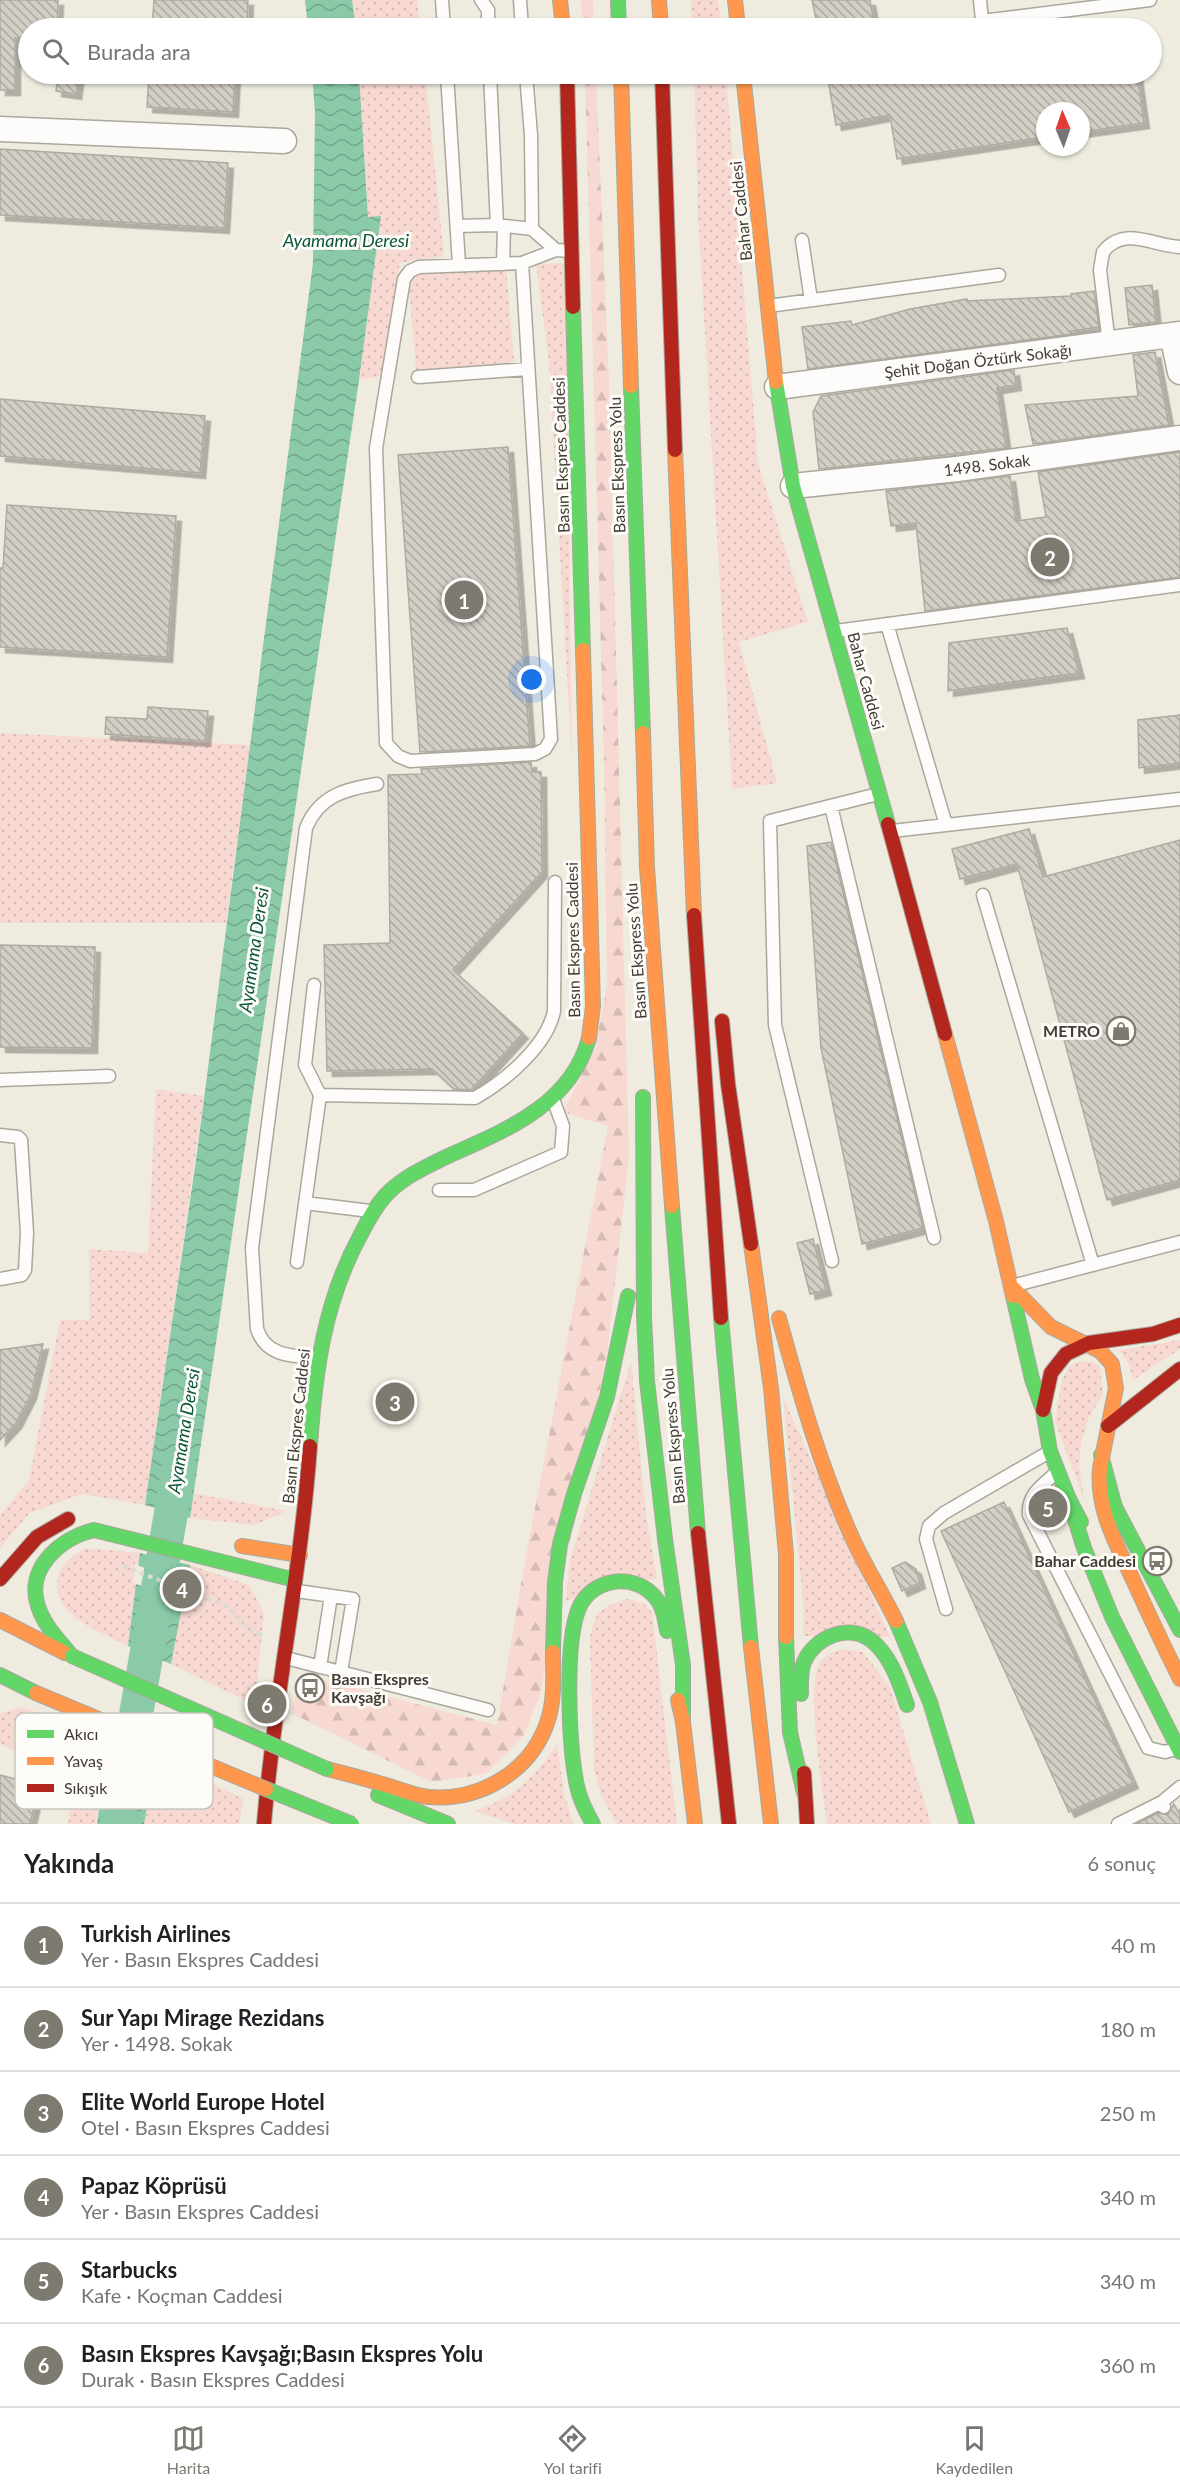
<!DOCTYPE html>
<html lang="tr">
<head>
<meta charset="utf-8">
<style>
  :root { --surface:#fff; --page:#f2f2f2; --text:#202124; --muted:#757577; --line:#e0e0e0; --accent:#7d7a70 }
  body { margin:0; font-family:Lato,sans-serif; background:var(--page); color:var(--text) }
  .compass { position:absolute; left:1036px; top:102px; width:54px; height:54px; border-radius:50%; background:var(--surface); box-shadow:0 2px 4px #0004; rotate:358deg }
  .you { position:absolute; left:532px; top:680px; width:21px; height:21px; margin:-15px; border:4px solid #fff; border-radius:50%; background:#1a73e8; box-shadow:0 0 0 9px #1a73e833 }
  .badge { display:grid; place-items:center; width:39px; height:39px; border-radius:50%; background:var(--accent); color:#fff; font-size:20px; font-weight:700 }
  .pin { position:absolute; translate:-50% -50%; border:3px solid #fff; box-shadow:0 2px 6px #0006 }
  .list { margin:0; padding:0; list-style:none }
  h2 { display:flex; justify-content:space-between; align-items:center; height:78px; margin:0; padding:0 24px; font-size:26px }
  h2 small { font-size:20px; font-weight:400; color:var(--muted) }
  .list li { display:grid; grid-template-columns:39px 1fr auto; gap:18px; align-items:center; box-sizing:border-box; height:84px; padding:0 24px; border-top:2px solid var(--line) }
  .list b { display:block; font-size:22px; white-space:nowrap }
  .list p { margin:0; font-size:20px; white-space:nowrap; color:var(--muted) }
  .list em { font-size:20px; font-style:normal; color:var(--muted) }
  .icon { flex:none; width:33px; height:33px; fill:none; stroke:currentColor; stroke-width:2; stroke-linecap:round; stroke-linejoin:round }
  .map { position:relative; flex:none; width:1180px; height:1824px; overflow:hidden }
  .search { position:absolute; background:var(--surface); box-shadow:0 2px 4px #0004; left:18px; right:18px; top:18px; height:66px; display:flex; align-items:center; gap:15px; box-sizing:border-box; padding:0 21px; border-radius:33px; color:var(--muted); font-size:22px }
  .sheet { height:582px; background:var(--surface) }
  nav { display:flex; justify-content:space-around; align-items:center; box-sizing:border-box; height:84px; border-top:2px solid var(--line); background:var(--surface); font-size:16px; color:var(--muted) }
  nav a { display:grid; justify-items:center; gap:3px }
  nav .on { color:var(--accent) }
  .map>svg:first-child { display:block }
</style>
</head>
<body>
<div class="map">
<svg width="1180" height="1824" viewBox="0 0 1180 1824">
  <defs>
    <pattern id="green-dots" width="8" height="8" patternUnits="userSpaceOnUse" patternTransform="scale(1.5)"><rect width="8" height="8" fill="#f7d9d1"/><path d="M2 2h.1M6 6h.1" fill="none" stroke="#d5bbb4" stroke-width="1.8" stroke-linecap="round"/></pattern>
    <pattern id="forest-firs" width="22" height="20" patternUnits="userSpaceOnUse" patternTransform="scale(1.5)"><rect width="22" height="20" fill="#f7d9d1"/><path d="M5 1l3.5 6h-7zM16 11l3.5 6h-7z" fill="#d5bbb4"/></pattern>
    <pattern id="water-waves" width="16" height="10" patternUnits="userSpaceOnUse" patternTransform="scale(1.5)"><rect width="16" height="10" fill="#8acaa8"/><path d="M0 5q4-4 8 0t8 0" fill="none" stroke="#72a58a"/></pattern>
    <pattern id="building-back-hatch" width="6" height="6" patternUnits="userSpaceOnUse" patternTransform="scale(1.5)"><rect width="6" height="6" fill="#d4cfc6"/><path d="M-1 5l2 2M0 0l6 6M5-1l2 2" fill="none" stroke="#ada9a2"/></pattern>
    <filter id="shadow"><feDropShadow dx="5.5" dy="5.5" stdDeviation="0" flood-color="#0004"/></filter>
  </defs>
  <rect width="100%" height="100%" fill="#efecdf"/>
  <path fill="url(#green-dots)" d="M 352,0 L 417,0 L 420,28 L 356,28 Z
    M 691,0 L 718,0 L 722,28 L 692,28 Z
    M 359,74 L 425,74 L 444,256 L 400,263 L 381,376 L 359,380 L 381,217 L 368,217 Z
    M 694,74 L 726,74 L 758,463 L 808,622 L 739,642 L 777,783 L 732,789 L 698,215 Z
    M 566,263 L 572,761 L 549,362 L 536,264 Z
    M 506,267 L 514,362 L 416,370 L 408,275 Z
    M 0,733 L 250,745 L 226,923 L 0,923 Z
    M 156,1089 L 204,1096 L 145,1505 L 82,1494 L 30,1513 L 0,1548 L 0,1515 L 29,1480 L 60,1320 L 89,1320 L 89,1249 L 148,1253 Z
    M 1180,1340 L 1180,1349 L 1133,1380 L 1129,1365 L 1119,1350 Z
    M 631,1361 L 646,1515 L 657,1578 L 566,1601 L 570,1560 Z
    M 1081,1361 L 1092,1362 L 1100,1366 L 1103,1394 L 1089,1417 L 1081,1444 L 1079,1466 L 1084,1500 L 1055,1421 L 1062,1380 L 1069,1366 Z
    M 783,1397 L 890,1637 L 803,1636 L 804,1611 Z
    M 193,1493 L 287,1511 L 254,1525 L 190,1518 Z
    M 86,1548 L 140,1553 L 128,1646 C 104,1633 57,1618 57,1586 C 58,1564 69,1558 86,1548 Z
    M 190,1565 L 249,1585 L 264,1613 L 255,1705 L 171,1664 Z
    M 627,1599 L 643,1603 L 652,1612 L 677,1824 L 617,1824 L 601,1796 L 594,1770 L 590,1639 C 594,1612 602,1606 627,1599 Z
    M 845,1649 L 863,1652 L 890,1687 L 931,1824 L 827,1824 C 823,1792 804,1685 821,1661 C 826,1653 836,1651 845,1649 Z
    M 21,1707 L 109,1737 L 96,1824 L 68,1824 L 70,1809 L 52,1802 L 49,1766 L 0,1744 L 0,1714 Z
    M 557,1744 L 564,1793 L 573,1824 L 514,1824 L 474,1811 C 511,1800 536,1776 557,1744 Z
    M 156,1756 L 243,1799 L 239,1824 L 144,1824 Z"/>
  <path fill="url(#forest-firs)" d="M 581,0 L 593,0 L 594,28 L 583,28 Z
    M 585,74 L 596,74 L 609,382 L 629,1155 L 608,1347 L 540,1694 L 524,1735 L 485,1774 L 431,1782 L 291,1713 L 301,1674 L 497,1725 L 525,1561 L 608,1126 L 563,1112 L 595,1049 L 607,986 L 604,761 Z"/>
  <path fill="url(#water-waves)" d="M 305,0 L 352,0 L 356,28 L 308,28 Z
    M 312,74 L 359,74 L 368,217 L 381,216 L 359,380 L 190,1518 L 145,1505 L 196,1160 L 313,263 L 315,112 Z
    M 140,1553 L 190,1565 L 171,1664 L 128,1646 Z
    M 109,1737 L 156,1756 L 144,1824 L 97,1824 Z"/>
  <path fill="#efecdf" d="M 136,1557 L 137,1565 L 189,1585 L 186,1601 L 133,1583 Z"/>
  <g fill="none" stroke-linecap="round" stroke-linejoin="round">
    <path stroke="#8acaa8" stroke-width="34" d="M 117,1824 L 179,1467"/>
  </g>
  <path fill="url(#building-back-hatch)" stroke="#afaba2" stroke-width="1.5" filter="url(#shadow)" d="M 0,0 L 58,0 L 57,28 L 28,28 L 28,38 L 15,38 L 15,90 L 0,90 Z
    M 154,0 L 248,0 L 247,28 L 152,28 Z
    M 812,0 L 870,0 L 875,28 L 818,28 Z
    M 58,74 L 79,74 L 76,94 L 56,91 Z
    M 149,74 L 235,74 L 233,112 L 147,107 Z
    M 827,74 L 884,74 L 885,79 L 922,74 L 1137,74 L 1144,123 L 1081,132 L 1081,111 L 1045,111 L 1045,137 L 897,159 L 890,115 L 836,125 Z
    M 0,149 L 228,163 L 224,228 L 0,215 Z
    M 1152,285 L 1156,322 L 1129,325 L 1125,288 Z
    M 1094,291 L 1099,327 L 1071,331 L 1072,334 L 808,369 L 802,327 L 851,321 L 852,325 L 910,309 L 967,299 L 967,301 L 1071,296 L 1071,294 Z
    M 1155,352 L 1169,425 L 1033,444 L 1025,405 L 1138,396 L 1133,355 Z
    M 1014,370 L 1016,385 L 997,388 L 1006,448 L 819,469 L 813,412 L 821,396 Z
    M 0,399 L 205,416 L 200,473 L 0,456 Z
    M 508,447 L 530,746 L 420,752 L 398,455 Z
    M 1180,452 L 1180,577 L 925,611 L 916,523 L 891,526 L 886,491 L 1010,476 L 1016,521 L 1046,517 L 1038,472 Z
    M 7,505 L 176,516 L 167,657 L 0,647 L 0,568 L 3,568 Z
    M 1067,628 L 1079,673 L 948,691 L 949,643 Z
    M 148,707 L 208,711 L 205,741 L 105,734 L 106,717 L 147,719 Z
    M 1180,715 L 1180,763 L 1139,768 L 1138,720 Z
    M 531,762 L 532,772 L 541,772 L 542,872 L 453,970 L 523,1033 L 471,1090 L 454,1089 L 432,1069 L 327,1071 L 324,945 L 390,943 L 388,775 L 422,774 L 421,769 Z
    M 1029,829 L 1043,877 L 1180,840 L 1180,1180 L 1107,1200 L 1017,864 L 960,879 L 952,849 Z
    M 831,842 L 923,1228 L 862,1244 L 821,1048 L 807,846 Z
    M 0,945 L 95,947 L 92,1048 L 0,1047 Z
    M 813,1239 L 826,1290 L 810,1294 L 797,1243 Z
    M 43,1344 L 31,1394 L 16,1423 L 0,1440 L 0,1350 Z
    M 1004,1502 L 1133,1783 L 1069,1812 L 941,1531 Z
    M 905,1562 L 916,1569 L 920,1583 L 902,1591 L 892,1568 Z
    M 0,1775 L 39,1785 L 30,1824 L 0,1824 Z
    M 1174,1804 L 1180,1815 L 1180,1824 L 1136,1824 L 1158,1813 L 1168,1814 Z"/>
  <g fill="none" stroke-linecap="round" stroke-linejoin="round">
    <g stroke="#aaa79d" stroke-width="15">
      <path id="lane" d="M 442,0 L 444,28
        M 481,0 L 488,10 L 488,28
        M 520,0 L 522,28
        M 980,0 L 982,21 L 1150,0
        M 447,74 L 459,265
        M 490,74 L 497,225
        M 526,74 L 531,135 L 532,229
        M 457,226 L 497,225 L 532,229 L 556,250
        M 802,240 L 811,300
        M 522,263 L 551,739 L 545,749 L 535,754 L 410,761 L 398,756 L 386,743 L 376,448 L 404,279 L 410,271 L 419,267 L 522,263 L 556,250 L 571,251
        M 503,264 L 504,226
        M 768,306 L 999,275
        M 1109,344 L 1100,270 L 1103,252 C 1124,225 1153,246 1180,247
        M 418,377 L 528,369
        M 887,624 L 946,825
        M 836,631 L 1180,585
        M 831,806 L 934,1238
        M 892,831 L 1180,799
        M 983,895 L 1093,1265
        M 0,1080 L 109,1076
        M 320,1095 L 475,1098 C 505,1081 547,1046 554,1011 L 555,882
        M 0,1135 L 18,1137 L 21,1140 L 27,1233 L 25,1270 L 22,1275 L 0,1279
        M 439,1190 L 474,1190 L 561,1152 L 563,1126 L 553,1099
        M 305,1203 L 370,1211
        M 832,1261 L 775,1025 L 770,821 L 878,794
        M 297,1262 L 320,1095 L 305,1065 L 314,985
        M 1016,1285 L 1180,1242
        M 318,1358 C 293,1356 266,1357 257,1329 L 252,1248 L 306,828 C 319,796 345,789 377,784
        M 1057,1472 C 1043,1485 1027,1494 1029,1515 L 1148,1748 L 1165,1752 L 1176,1749
        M 297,1591 L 353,1599 L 341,1672
        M 946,1609 L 926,1539 L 929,1526 L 944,1513 L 1049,1452
        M 286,1658 L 488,1710
        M 320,1667 L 331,1596
        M 1164,1807 L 1162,1802 L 1180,1787
        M 1118,1824 L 1162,1802"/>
    </g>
    <g stroke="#aaa79d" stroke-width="27">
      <path id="street" d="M 0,129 L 284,141
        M 1172,335 L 1180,372
        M 777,387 L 1180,334
        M 793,486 L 957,469 L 1180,438"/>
    </g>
    <g stroke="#aaa79d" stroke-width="16">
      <path id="fast" d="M 618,0 L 619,28
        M 573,307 L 583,650
        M 776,382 L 793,486 L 888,824
        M 631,386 L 643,733
        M 643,1097 L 644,1316 L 647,1381 L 665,1539 L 683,1665 L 683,1722
        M 672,1206 L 698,1533
        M 1013,1296 L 1032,1379 L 1043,1410 L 1050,1451 L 1068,1497 L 1081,1522
        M 721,1318 L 751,1647
        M 310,1446 C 315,1372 324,1302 360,1236 C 368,1220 377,1203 390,1191 C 407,1175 428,1166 448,1156 C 506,1130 571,1105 589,1038
        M 1101,1455 L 1115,1507 L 1180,1630
        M 1068,1497 L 1084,1548 L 1112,1617 L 1180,1752
        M 896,1621 L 930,1702 L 967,1824
        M 786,1637 L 790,1732 L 804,1793
        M 553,1652 L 555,1582 L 560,1544 L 574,1494 L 607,1397 L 628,1296
        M 72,1656 C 60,1641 44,1626 38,1606 C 25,1568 61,1538 94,1530 L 295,1580
        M 0,1675 L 36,1693
        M 801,1694 C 801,1683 800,1672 804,1662 C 815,1637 848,1623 871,1640 C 891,1656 899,1682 907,1705
        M 378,1795 L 448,1824
        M 593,1824 C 586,1812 580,1800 577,1786 C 569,1748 564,1643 579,1608 C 592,1578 634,1572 655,1597 C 663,1606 665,1619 667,1631"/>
    </g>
    <g stroke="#aaa79d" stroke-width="16">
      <path id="slow" d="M 560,0 L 563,28
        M 659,0 L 661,28
        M 735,0 L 738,28
        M 621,74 L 631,386
        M 743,74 L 776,382
        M 675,450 L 694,915
        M 583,650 L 593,1006 L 589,1038
        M 643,733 L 647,868 L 672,1206
        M 945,1034 L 996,1221 L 1013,1296
        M 751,1244 L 771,1388 L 786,1554 L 786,1637
        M 1013,1288 L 1051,1327 L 1100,1351 L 1112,1364 L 1116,1388 L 1100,1468 C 1096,1510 1117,1545 1134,1582 C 1149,1615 1164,1647 1180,1679
        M 779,1318 C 799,1391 820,1466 851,1535 C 864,1565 882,1592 896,1621
        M 242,1546 L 300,1555
        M 0,1620 L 65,1653
        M 751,1647 L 771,1824
        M 678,1700 L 683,1722 L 695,1824
        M 327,1769 C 348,1774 369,1780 389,1786 C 402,1790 416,1796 429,1797 C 481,1801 532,1771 548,1720 C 555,1699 553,1674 553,1652"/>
    </g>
    <g stroke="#aaa79d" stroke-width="16">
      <path id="jam" d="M 567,74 L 573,307
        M 662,74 L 675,450
        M 888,824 L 945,1034
        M 694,915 L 721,1318
        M 722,1021 L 728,1084 L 751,1244
        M 1043,1410 L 1051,1373 L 1066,1354 L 1089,1343 L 1153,1334 L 1180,1325
        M 1108,1426 L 1180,1369
        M 698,1533 L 729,1824
        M 0,1579 L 37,1537 L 68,1519
        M 804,1773 L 807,1824
        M 264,1824 C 274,1697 301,1574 310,1446"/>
    </g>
    <path stroke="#dcdbd7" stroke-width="4" stroke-dasharray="4.5 4.5" stroke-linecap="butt" d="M 123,1566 L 226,1606 C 241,1615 244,1632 263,1635"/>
    <use href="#lane" stroke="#fdfcfa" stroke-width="12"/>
    <use href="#street" stroke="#fdfcfa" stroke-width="24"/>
    <use href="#fast" stroke="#63d668" stroke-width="14"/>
    <use href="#slow" stroke="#ff974d" stroke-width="14"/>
    <use href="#jam" stroke="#b3261e" stroke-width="14"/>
    <g stroke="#aaa79d" stroke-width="16" stroke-linecap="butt">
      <path id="fast-bridge" d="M 72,1656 L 327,1769
        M 266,1789 L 352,1824"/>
    </g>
    <g stroke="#aaa79d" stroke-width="16" stroke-linecap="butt">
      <path id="slow-bridge" d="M 36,1693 L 266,1789"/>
    </g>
    <use href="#fast-bridge" stroke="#63d668" stroke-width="14"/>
    <use href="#slow-bridge" stroke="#ff974d" stroke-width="14"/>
  </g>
  <defs>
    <g id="shop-ring" transform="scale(1.5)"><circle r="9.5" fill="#fefcf8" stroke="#7d7a70" stroke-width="1.5"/><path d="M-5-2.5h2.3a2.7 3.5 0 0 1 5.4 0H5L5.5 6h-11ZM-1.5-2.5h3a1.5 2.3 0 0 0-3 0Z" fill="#7d7a70"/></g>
    <g id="bus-ring" transform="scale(1.5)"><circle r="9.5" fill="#fefcf8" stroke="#7d7a70" stroke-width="1.5"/><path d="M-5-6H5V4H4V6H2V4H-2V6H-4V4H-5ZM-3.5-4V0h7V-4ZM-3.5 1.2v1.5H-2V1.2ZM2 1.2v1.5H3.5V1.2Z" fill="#7d7a70"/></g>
  </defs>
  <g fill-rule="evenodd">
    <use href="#shop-ring" x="1121" y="1031"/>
    <use href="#bus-ring" x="1157" y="1561"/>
    <use href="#bus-ring" x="310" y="1688"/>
  </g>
  <g text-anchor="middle" stroke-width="6" stroke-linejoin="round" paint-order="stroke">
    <g font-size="16" fill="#403d34" stroke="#fefcf8">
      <text transform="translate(741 211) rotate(-96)" y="6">Bahar Caddesi</text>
      <text transform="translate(978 361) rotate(-7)" y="6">Şehit Doğan Öztürk Sokağı</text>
      <text transform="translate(561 455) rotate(-92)" y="6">Basın Ekspres Caddesi</text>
      <text transform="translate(617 465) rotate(-92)" y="6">Basın Ekspress Yolu</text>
      <text transform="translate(987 465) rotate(-7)" y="6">1498. Sokak</text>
      <text transform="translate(866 681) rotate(75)" y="6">Bahar Caddesi</text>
      <text transform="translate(573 940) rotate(-91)" y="6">Basın Ekspres Caddesi</text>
      <text transform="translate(636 951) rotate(-94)" y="6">Basın Ekspress Yolu</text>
      <text transform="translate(296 1426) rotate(-84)" y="6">Basın Ekspres Caddesi</text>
      <text transform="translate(673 1436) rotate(-95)" y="6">Basın Ekspress Yolu</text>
    </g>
    <g font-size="16" font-weight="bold" fill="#403d34" stroke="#fefcf8" text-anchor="end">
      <text x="1100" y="1037">METRO</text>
      <text x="1136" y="1567">Bahar Caddesi</text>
      <text x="331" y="1685" text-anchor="start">Basın Ekspres<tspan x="331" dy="18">Kavşağı</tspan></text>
    </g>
    <g font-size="18" font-style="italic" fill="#0a573b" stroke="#fefcf8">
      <text x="346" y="247">Ayamama Deresi</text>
      <text transform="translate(254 950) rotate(-82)" y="6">Ayamama Deresi</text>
      <text transform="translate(184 1431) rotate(-81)" y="6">Ayamama Deresi</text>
    </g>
  </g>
  <rect x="15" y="1713" width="198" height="96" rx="9" fill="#fefcf8" stroke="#c5c3bd" stroke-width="1.5"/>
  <rect x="27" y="1730" width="27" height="8" fill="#63d668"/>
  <rect x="27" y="1757" width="27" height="8" fill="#ff974d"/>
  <rect x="27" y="1784" width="27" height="8" fill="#b3261e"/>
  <g font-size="16" fill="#403d34">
    <text x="64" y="1740">Akıcı</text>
    <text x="64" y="1767">Yavaş</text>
    <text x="64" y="1794">Sıkışık</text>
  </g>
</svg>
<svg class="compass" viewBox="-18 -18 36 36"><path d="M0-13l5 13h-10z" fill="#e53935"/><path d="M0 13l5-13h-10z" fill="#757577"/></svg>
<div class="you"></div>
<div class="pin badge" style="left:464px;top:600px">1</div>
<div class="pin badge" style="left:1050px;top:557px">2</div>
<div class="pin badge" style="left:395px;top:1402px">3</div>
<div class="pin badge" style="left:182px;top:1589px">4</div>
<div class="pin badge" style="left:1048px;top:1508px">5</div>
<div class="pin badge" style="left:267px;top:1704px">6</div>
<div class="search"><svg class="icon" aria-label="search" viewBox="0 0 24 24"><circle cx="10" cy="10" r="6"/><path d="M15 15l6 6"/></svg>Burada ara</div>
</div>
<section class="sheet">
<h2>Yakında<small>6 sonuç</small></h2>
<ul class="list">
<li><span class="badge">1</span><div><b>Turkish Airlines</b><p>Yer · Basın Ekspres Caddesi</p></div><em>40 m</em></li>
<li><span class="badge">2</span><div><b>Sur Yapı Mirage Rezidans</b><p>Yer · 1498. Sokak</p></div><em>180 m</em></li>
<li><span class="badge">3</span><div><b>Elite World Europe Hotel</b><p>Otel · Basın Ekspres Caddesi</p></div><em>250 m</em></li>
<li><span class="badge">4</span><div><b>Papaz Köprüsü</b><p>Yer · Basın Ekspres Caddesi</p></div><em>340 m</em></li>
<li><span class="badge">5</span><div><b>Starbucks</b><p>Kafe · Koçman Caddesi</p></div><em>340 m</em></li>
<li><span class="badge">6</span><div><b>Basın Ekspres Kavşağı;Basın Ekspres Yolu</b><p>Durak · Basın Ekspres Caddesi</p></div><em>360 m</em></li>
</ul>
</section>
<nav>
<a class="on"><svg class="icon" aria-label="map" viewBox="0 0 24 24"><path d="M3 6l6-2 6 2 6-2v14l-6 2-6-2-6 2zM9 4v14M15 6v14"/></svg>Harita</a>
<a><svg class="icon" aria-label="directions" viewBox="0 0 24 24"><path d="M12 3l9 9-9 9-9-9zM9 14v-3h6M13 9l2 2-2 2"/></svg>Yol tarifi</a>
<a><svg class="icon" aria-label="saved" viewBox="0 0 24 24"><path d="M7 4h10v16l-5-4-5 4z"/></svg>Kaydedilen</a>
</nav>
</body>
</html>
